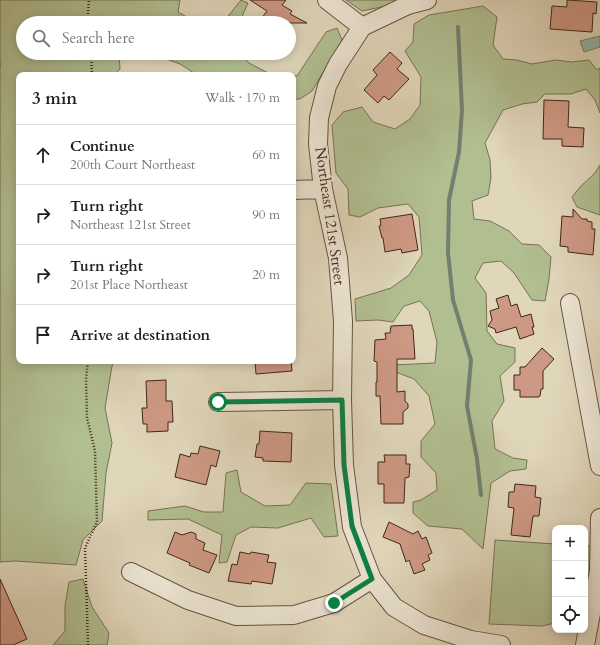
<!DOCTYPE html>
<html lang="en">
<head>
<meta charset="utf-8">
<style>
  :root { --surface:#fff; --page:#f2f2f2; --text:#222; --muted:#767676; --line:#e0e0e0 }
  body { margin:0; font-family:Cardo,serif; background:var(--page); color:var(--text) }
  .controls { position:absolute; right:12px; bottom:12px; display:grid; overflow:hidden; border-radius:8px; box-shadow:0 2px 10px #0003 }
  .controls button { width:36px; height:36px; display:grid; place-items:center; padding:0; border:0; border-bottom:1px solid var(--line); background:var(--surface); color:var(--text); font:20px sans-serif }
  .stop { position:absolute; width:12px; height:12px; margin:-9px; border:3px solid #0b8043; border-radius:50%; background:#fff }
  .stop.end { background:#0b8043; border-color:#fff; box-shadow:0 1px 4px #0008 }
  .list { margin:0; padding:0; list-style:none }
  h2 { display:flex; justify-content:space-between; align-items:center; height:52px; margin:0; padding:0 16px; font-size:17px }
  h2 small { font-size:13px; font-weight:400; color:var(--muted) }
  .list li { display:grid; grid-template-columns:26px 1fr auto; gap:12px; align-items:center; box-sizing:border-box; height:60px; padding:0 16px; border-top:1px solid var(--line) }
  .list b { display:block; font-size:15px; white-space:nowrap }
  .list p { margin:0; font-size:13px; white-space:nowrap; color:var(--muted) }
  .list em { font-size:13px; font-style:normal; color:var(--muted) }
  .icon { flex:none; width:22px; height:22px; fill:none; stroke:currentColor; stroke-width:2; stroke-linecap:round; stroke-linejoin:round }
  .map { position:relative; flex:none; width:600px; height:645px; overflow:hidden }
  .search { position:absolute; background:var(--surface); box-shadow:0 2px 10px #0003; left:16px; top:16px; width:280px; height:44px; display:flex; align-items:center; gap:10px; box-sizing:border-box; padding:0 14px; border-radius:22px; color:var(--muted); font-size:15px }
  .panel { position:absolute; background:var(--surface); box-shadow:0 2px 10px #0003; left:16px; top:72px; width:280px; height:292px; border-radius:8px }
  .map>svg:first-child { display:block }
</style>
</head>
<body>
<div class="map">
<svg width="600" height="645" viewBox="0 0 600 645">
  <rect width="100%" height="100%" fill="#e0d6ba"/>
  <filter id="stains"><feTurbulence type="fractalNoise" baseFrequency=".005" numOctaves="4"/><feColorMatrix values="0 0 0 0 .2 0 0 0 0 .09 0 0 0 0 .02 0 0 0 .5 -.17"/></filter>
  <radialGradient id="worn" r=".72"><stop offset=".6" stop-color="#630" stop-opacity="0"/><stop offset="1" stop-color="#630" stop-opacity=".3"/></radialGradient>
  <path fill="#b1be90" stroke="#797254" d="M 0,0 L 180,0 L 178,12 L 197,23 L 23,23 L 23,53 L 119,53 L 120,69 L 114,75 L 19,75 L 19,361 L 115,361 L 112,366 L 105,408 L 112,443 L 106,473 L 102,521 L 83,540 L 76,565 L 15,561 L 0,562 L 0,67 L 1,63 L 0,61 Z
    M 241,0 L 248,3 L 239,23 L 218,23 L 225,20 Z
    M 346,0 L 403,0 L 386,6 L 362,11 Z
    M 483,6 L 497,17 L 493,45 L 503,59 L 517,60 L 532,64 L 556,60 L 572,62 L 589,60 L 597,70 L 600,68 L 600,113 L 595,100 L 586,89 L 571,94 L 545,94 L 537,102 L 522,104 L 503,110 L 485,143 L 490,160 L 491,178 L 488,195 L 472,201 L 474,219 L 490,221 L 509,231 L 522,244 L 539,245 L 551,257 L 549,279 L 545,301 L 532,300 L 514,273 L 501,261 L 483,263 L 475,278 L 486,293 L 487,331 L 497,344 L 515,348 L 515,362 L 500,376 L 504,401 L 492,421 L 495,449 L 513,458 L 527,460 L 526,469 L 510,471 L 491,483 L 483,549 L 462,529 L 428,526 L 413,513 L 413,502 L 421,500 L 437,490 L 436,473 L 421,457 L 421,441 L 435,424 L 429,396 L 414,379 L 393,371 L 393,365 L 435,363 L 437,342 L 429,311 L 420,301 L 404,306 L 393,322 L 378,320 L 356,321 L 355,299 L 391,288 L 409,275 L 422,255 L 419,217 L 408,204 L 378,208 L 360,217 L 349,215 L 348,189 L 336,173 L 332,125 L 343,112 L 362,107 L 373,122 L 395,129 L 410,119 L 420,105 L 421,77 L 405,51 L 413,42 L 414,24 L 429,15 Z
    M 337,28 L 342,40 L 312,91 L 300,99 L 293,99 L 293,75 L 297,76 L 326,32 Z
    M 152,53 L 239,53 L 249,63 L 272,75 L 282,75 L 197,75 L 180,64 L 155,55 Z
    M 600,165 L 600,215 L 577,207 L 572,197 L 581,186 L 595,173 Z
    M 237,470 L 241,492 L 265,506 L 290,505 L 306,483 L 331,484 L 338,536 L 324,537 L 311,518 L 278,528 L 251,527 L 236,535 L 227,562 L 219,563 L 222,535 L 188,519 L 148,520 L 148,511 L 185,506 L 204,512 L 223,512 L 226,473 Z
    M 495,540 L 555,544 L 555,623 L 542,626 L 489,624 Z
    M 585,546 L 592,546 L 589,573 L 585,573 Z
    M 83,579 L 92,607 L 109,633 L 107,645 L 53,645 L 65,631 L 65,606 L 69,582 Z"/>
  <path fill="#94b9ab" stroke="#737f71" d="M 600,36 L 600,47 L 584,52 L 580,41 Z"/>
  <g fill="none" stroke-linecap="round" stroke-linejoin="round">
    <path stroke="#737f71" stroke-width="4" d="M 458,27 L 462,110 L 459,152 L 449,200 L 448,253 L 453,300 L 471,360 L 467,406 L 477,459 L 481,495"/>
  </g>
  <path fill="#ce9984" stroke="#412719" d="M 250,0 L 286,0 L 282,5 L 292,11 L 290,14 L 307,23 L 258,23 L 267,11 Z
    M 567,0 L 597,2 L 596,14 L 593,13 L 592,32 L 550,29 L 552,6 L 567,7 Z
    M 390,52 L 402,63 L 397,69 L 409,79 L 389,100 L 384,96 L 378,103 L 364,90 L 377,75 L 373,70 Z
    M 544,100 L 569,101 L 568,127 L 584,128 L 583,147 L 562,146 L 562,139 L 543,139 Z
    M 573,209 L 582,219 L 587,219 L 587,221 L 592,222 L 592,229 L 595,229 L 593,255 L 568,252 L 568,247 L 560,246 L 562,216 L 573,217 Z
    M 412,214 L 418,250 L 402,253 L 401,249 L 385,252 L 383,238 L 382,238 L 379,226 L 381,225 L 380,219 Z
    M 508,295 L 511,306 L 517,304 L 521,317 L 531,314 L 534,327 L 532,327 L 534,334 L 520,339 L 516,327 L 496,333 L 495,329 L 488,326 L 492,320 L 490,311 L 499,308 L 496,299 Z
    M 412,325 L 412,329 L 413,329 L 415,359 L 397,359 L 397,392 L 405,391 L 405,401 L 408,404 L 408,408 L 403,412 L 403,424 L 381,424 L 380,396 L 376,396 L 376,382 L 377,382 L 377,362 L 374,361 L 375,340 L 386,339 L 385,333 L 390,333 L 391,326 Z
    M 542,348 L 554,359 L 543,371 L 543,389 L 541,389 L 540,396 L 539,396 L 539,397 L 520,397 L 520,390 L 514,390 L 514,375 L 520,375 L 520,367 L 525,367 Z
    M 255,361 L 291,361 L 292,371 L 256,374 Z
    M 166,380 L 166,401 L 172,401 L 173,422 L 168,422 L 168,431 L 147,432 L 147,424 L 143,424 L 142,408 L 147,408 L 146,381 Z
    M 260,431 L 292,433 L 291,462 L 263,461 L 263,458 L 255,457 L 257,444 L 259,444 Z
    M 200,446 L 220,451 L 216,467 L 211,465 L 206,485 L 175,477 L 180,454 L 190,457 L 191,453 L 198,454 Z
    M 384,455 L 406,455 L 406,464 L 410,464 L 409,477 L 405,478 L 404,503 L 384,503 L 384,484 L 378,484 L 378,462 L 385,462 Z
    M 515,484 L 536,486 L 535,497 L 541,498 L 539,516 L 533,516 L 530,537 L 511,535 L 514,508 L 508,507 L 509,492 L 514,492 Z
    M 389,522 L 413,534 L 418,531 L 422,539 L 426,537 L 432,553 L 428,555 L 430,560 L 422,564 L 425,570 L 414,574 L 409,560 L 406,562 L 400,544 L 383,537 Z
    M 175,532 L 182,535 L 191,532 L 196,534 L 196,539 L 205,543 L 203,550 L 217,555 L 209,573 L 189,565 L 190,563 L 167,553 Z
    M 240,552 L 250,554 L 251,552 L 269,555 L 267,562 L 276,563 L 272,584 L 252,581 L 251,584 L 228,581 L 232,564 L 237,565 Z
    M 0,579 L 27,639 L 13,645 L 0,645 Z"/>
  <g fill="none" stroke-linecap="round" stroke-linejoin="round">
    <g stroke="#695341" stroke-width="20">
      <path id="minor" d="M 327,0 L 362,27
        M 362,27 L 338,64 L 327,86 L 319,118 L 318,144 L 323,189 L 338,258 L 343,321 L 342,400 L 344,465 L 352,527 L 372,579 L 394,607 L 424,625 L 471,640 L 501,645
        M 362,27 L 408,5 L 427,0
        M 293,190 L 323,189
        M 570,303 L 600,466
        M 218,402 L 342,400
        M 131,572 L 188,600 L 236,616 L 294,615 L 334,603 L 372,579
        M 585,645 L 599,571 L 600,518"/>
    </g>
    <path stroke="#412719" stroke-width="2.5" stroke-dasharray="1 2" stroke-linecap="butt" d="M 88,23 L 88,14 L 89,0
      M 91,53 L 92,75
      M 88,645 L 85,548 L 97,522 L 95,451 L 87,418 L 86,379 L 88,361"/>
    <use href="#minor" stroke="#ebe4d2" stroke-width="18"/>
  </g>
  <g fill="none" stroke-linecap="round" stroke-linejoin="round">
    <path stroke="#0b8043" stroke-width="5" d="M 218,402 L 342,400 L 344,465 L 352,526 L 372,579 L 334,603"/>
  </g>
  <g text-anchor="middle" stroke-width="4" stroke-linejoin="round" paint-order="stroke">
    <g font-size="15" fill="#412719" stroke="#ebe4d2">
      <text transform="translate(330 216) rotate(82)" y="5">Northeast 121st Street</text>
    </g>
  </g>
  <rect width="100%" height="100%" filter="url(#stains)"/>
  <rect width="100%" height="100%" fill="url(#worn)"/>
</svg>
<div class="controls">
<button>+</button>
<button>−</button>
<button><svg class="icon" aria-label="locate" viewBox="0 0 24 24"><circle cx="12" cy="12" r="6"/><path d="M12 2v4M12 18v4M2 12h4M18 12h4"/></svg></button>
</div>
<div class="stop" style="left:218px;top:402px"></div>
<div class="stop end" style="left:334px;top:603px"></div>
<div class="search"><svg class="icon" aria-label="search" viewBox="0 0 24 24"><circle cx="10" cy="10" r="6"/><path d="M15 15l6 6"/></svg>Search here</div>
<section class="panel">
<h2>3 min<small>Walk · 170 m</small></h2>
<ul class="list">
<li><svg class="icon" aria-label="ahead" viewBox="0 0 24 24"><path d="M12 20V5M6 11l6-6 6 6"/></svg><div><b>Continue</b><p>200th Court Northeast</p></div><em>60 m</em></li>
<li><svg class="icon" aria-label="right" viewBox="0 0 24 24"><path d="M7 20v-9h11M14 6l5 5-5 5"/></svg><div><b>Turn right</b><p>Northeast 121st Street</p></div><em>90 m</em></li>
<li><svg class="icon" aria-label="right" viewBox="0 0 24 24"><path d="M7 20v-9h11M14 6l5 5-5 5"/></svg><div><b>Turn right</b><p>201st Place Northeast</p></div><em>20 m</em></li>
<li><svg class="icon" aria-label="arrive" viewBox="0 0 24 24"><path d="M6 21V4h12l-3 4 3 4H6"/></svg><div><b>Arrive at destination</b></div></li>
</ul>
</section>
</div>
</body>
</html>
